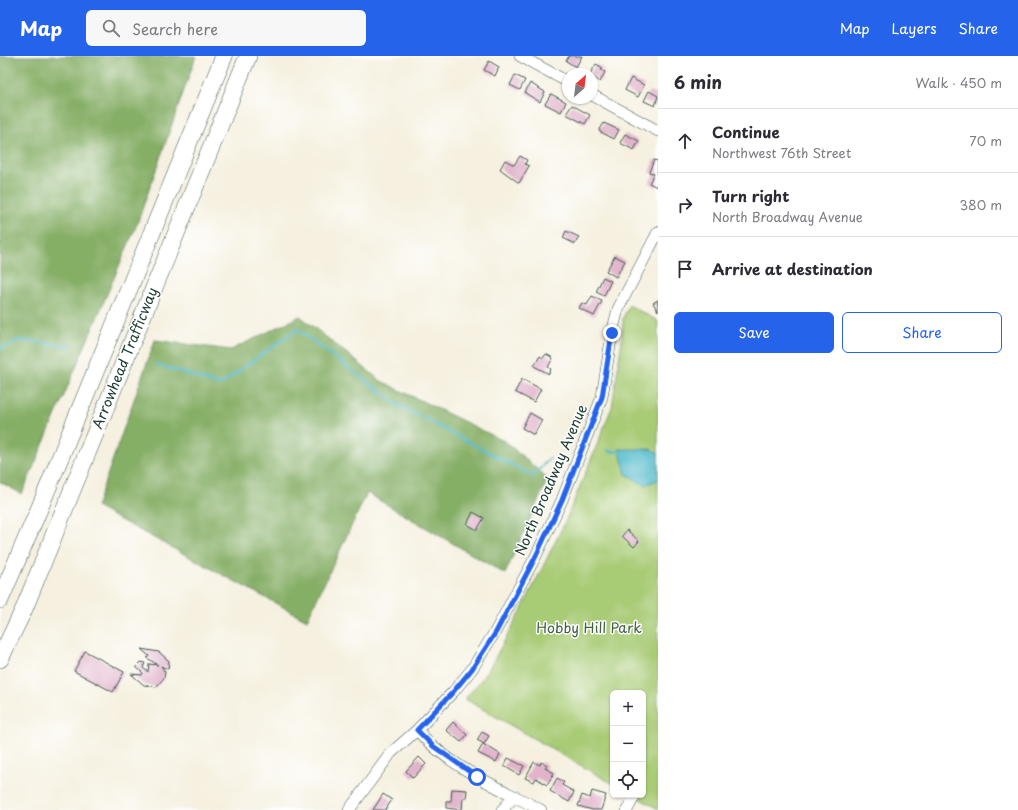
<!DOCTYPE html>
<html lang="en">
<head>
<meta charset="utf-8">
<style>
  :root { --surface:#fff; --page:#f7f7f7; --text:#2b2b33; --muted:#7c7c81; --line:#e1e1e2; --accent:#2563eb }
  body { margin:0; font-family:"Playpen Sans",sans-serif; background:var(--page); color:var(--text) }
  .controls { position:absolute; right:12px; bottom:12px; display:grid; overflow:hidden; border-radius:6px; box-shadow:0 1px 3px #0004 }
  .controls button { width:36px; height:36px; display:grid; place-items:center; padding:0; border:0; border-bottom:1px solid var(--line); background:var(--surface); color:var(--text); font:20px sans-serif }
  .compass { position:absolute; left:562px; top:12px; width:36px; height:36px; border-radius:50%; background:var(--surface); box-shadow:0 1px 3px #0004; rotate:28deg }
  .stop { position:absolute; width:12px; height:12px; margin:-9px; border:3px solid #2563eb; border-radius:50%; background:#fff }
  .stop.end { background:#2563eb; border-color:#fff; box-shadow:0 1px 4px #0008 }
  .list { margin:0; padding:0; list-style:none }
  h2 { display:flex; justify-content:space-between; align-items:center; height:52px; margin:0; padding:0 16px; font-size:17px }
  h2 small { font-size:13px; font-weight:400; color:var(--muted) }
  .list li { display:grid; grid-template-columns:26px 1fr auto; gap:12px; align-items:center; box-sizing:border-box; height:64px; padding:0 16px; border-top:1px solid var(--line) }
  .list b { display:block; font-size:15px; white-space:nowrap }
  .list p { margin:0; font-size:13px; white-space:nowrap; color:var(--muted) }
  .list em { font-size:13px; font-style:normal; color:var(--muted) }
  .actions { display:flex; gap:8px; padding:12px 16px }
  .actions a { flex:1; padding:9px 0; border:1px solid var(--accent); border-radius:6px; text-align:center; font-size:14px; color:var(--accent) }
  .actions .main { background:var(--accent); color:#fff }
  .icon { flex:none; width:22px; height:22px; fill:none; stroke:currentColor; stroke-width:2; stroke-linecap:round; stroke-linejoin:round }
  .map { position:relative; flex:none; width:658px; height:754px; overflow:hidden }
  header { display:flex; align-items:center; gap:24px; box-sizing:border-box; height:56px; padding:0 20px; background:var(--accent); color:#fff }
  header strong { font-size:19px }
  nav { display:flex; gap:22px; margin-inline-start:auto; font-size:14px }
  .search { width:280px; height:36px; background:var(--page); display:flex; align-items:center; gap:10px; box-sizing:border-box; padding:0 14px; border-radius:6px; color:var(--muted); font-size:15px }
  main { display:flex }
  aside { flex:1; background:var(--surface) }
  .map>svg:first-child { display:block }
</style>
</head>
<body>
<header>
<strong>Map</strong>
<div class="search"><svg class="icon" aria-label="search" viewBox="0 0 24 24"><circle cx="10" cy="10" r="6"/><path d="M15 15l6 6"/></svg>Search here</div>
<nav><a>Map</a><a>Layers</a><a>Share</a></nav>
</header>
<main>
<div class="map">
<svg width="658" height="754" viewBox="0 0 658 754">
  <rect width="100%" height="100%" fill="#fff"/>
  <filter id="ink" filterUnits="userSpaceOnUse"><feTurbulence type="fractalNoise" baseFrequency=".025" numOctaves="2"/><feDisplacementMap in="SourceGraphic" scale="8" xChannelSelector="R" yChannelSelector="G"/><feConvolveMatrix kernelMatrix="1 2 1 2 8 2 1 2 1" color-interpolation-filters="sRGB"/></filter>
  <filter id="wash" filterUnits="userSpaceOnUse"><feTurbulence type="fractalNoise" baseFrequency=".012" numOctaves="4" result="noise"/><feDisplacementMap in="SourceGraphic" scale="16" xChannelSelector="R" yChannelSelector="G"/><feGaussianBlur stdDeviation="0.9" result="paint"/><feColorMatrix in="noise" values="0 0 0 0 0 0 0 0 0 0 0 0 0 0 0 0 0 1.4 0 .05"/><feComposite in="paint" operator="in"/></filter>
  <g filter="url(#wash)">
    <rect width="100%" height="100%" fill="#f5f0df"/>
    <path fill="#a8cb75" stroke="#648454" d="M 629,249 L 658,265 L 658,753 L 633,739 L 643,739 L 643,637 L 613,637 L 613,728 L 465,643 L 481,624 L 491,609 L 521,555 L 566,464 L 597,389 L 612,351 L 622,284 L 623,262 Z"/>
    <path fill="#86af66" stroke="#52764d" d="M 0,0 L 196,0 L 137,168 L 22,438 L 0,426 Z
      M 300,260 L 381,325 L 506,386 L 548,423 L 505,518 L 367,437 L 307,564 L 96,451 L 155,284 L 231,294 Z"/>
    <path fill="#4cb8c8" stroke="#367a7e" d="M 619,393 L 652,393 L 658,397 L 658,424 L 645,429 L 626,418 Z"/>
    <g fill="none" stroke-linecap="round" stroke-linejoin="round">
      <path stroke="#4cb8c8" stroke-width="2.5" d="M 0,293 L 20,284 L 71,290
        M 156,308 L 220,329 L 297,273 L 397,348 L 533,420 L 550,402
        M 608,395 L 622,396"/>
    </g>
    <g id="blocks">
      <path fill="#e1b4cb" d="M 569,0 L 582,0 L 576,11 L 566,5 Z
        M 489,5 L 499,11 L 495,20 L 484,14 Z
        M 596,8 L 603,12 L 601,14 L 605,16 L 600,26 L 590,18 Z
        M 515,19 L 525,24 L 520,34 L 510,29 Z
        M 631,22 L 644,29 L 638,41 L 625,34 Z
        M 530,27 L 545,36 L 540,46 L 525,37 Z
        M 649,35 L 658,40 L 655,50 L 644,45 Z
        M 551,38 L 566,46 L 561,56 L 545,48 Z
        M 572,49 L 590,59 L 585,68 L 566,58 Z
        M 604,67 L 619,74 L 614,83 L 599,75 Z
        M 625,78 L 639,85 L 634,94 L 620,87 Z
        M 520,100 L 527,104 L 525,108 L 529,110 L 519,127 L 500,113 L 505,104 L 514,109 Z
        M 654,104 L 658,105 L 657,131 L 649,127 L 654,118 L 649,116 Z
        M 566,175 L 579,181 L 575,188 L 563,182 Z
        M 615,200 L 625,205 L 616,221 L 606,215 Z
        M 603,221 L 611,225 L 604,240 L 596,236 Z
        M 592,240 L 602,245 L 594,260 L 579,252 L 582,247 L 587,249 Z
        M 658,244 L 658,255 L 653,247 Z
        M 546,298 L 553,302 L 548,311 L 551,313 L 549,318 L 534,310 L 540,300 L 543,302 Z
        M 522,323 L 541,333 L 534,346 L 515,336 Z
        M 530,357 L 542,364 L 534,379 L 522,372 Z
        M 473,456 L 484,462 L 477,474 L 467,468 Z
        M 627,474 L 639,485 L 634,491 L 622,480 Z
        M 141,593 L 159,596 L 169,605 L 168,613 L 161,610 L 165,616 L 164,622 L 156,631 L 144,629 L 131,618 L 142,619 L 143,617 L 136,611 L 141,606 L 145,607 L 143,612 L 148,616 L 149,608 L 158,609 L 147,602 L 149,600 Z
        M 85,595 L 124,616 L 113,636 L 74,615 Z
        M 453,666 L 467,679 L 461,686 L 446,674 Z
        M 482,676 L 489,680 L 484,688 L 477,684 Z
        M 483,688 L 500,698 L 496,706 L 478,697 Z
        M 419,701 L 426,708 L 413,722 L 406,715 Z
        M 508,702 L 524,710 L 519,719 L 504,710 Z
        M 534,706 L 540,709 L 541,706 L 547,709 L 545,712 L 554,717 L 547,729 L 536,722 L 534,726 L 525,722 Z
        M 557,722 L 564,726 L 562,729 L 574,736 L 569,746 L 550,735 Z
        M 452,733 L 467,734 L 466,742 L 463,742 L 462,754 L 446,752 L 446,745 L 451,745 Z
        M 592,735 L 606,739 L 601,754 L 593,754 L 578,750 L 582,739 L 590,742 Z
        M 383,738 L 392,744 L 385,754 L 373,754 Z"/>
    </g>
  </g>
  <g filter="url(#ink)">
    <use href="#blocks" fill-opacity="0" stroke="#3f584e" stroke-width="1"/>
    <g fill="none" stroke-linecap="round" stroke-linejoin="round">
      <g stroke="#3f584e" stroke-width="12">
        <path id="minor" d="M 520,0 L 568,26
          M 592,39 L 658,75
          M 417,674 C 449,711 498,731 541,754
          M 349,754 L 391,697 L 417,674 L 453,636 L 472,613 L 495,576 L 536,500 L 562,444 L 602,341 L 612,277 L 618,253 L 658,176
          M 502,754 L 515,740
          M 627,754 L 634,741"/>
      </g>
      <g stroke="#3f584e" stroke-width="18">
        <path id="highway" d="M 0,544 L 40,451 L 224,0
          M 0,603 L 24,553 L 248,0"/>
      </g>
      <use href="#minor" stroke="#fff" stroke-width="11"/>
      <use href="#highway" stroke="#fff" stroke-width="17"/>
    </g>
  </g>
  <g fill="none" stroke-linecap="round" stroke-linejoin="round" filter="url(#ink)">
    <path stroke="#2563eb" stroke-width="5" d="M 477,721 L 433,690 L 417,674 L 453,636 L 472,613 L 496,576 L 536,500 L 562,444 L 602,341 L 612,277"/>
  </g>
  <g text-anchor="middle" stroke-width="3" stroke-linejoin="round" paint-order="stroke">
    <g font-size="14" fill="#1f3d34" stroke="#fff">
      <text transform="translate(125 302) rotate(-68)" y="5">Arrowhead Trafficway</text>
      <text transform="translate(551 424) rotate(-67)" y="5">North Broadway Avenue</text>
    </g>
    <g font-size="14" fill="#416044" stroke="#fff">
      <text x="589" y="577">Hobby Hill Park</text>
    </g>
  </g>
</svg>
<div class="controls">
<button>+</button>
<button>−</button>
<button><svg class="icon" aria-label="locate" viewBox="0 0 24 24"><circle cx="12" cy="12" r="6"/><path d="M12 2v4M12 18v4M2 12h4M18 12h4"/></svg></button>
</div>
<svg class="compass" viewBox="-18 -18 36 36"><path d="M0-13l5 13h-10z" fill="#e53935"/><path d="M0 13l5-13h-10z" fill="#7c7c81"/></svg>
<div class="stop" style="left:477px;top:721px"></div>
<div class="stop end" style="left:612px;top:277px"></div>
</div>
<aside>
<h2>6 min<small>Walk · 450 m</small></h2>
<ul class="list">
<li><svg class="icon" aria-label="ahead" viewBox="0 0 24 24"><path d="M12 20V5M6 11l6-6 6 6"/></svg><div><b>Continue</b><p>Northwest 76th Street</p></div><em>70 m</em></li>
<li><svg class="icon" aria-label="right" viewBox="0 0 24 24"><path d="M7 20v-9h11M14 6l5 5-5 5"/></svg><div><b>Turn right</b><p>North Broadway Avenue</p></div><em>380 m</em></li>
<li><svg class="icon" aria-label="arrive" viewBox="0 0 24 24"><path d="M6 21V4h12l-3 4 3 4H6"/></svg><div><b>Arrive at destination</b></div></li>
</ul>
<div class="actions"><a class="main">Save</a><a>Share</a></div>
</aside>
</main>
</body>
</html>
